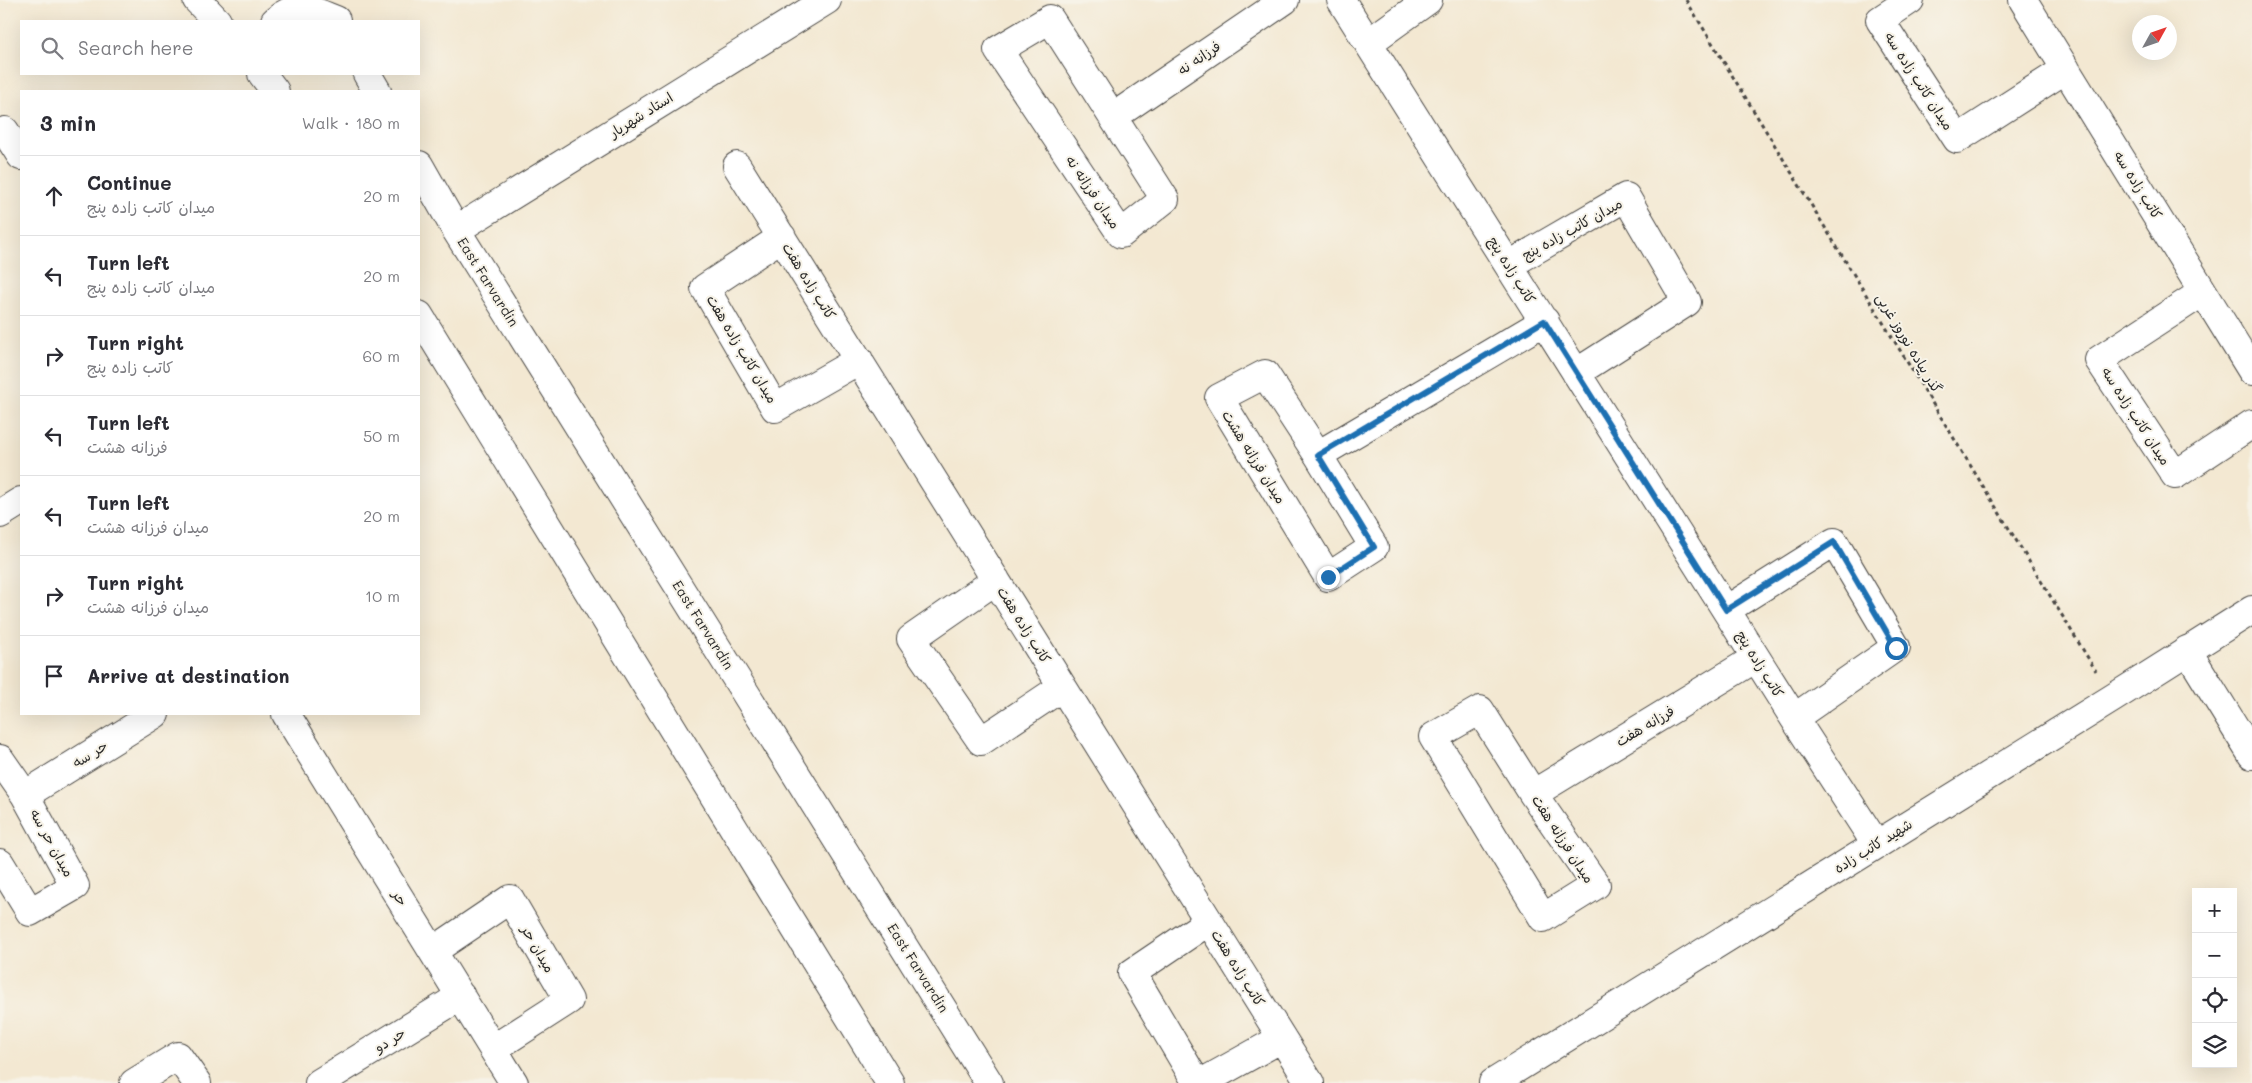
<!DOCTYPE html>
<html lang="en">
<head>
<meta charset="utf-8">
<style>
  :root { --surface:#fff; --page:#f7f7f7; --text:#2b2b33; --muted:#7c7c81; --line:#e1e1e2 }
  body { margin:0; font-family:Mali,"Playpen Sans Arabic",sans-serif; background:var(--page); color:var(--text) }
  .controls { position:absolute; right:15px; bottom:15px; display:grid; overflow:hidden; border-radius:0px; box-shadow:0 5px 20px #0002 }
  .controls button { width:45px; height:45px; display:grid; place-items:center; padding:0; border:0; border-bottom:1px solid var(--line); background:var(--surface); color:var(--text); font:25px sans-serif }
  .compass { position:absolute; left:2132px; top:15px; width:45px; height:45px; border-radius:50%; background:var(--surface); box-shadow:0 5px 20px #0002; rotate:50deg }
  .stop { position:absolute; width:15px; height:15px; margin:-11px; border:4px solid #1f6fb2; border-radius:50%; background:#fff }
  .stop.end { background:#1f6fb2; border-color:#fff; box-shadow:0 1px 5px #0008 }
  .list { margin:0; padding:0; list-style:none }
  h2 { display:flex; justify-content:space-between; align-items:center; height:65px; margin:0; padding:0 20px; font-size:21px }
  h2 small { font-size:16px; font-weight:400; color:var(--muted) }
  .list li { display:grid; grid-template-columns:32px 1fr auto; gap:15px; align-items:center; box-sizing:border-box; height:80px; padding:0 20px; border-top:1px solid var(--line) }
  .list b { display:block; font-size:19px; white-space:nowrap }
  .list p { margin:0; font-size:16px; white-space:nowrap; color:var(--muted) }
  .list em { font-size:16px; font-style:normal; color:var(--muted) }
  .icon { flex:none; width:28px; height:28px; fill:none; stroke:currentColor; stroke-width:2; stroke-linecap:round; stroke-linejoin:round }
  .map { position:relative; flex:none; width:2252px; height:1083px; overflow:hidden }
  .search { position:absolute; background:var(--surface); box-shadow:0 5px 20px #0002; left:20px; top:20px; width:400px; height:55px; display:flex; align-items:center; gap:12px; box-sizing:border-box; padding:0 18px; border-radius:0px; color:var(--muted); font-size:19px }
  .panel { position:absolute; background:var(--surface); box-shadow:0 5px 20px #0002; left:20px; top:90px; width:400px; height:625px; border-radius:0px }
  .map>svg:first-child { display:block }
</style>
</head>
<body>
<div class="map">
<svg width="2252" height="1083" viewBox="0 0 2252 1083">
  <rect width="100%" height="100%" fill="#f7f3e8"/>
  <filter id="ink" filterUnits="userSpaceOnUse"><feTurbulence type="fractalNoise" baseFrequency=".02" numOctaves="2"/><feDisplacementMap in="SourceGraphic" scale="10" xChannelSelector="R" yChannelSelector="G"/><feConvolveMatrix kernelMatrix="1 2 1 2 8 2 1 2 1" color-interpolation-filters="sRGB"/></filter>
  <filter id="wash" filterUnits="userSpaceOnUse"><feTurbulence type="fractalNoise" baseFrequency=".0096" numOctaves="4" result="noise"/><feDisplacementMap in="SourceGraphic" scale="20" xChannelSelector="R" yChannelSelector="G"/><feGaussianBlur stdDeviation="1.12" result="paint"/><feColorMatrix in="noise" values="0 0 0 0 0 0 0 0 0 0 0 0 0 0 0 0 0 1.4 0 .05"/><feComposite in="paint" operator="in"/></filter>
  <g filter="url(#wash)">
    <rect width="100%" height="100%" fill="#f3e8d2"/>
  </g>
  <g filter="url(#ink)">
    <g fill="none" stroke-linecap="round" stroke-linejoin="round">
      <g stroke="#494744" stroke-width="30">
        <path id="street" d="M 1341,0 L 1794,718 L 1876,844
          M 1910,0 L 1880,20 L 1957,139 L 2066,69
          M 2023,0 L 2252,371
          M 1050,19 L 1165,199 L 1121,234 L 998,50 Z
          M 1368,43 L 1428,0
          M 1113,117 L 1285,0
          M 0,134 L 5,131 L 21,156
          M 737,166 L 1310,1083
          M 782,237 L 705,288 L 775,408 L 859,360
          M 1509,265 L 1626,197 L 1687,302 L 1576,373
          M 2203,292 L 2099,360 L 2175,475 L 2252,424
          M 1265,374 L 1318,455 L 1374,547 L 1328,577 L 1219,398 Z
          M 1318,455 L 1545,321
          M 996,580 L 911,639 L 981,741 L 1062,687
          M 1726,610 L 1834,542 L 1896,647 L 1794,718
          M 2187,650 L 2252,755
          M 1480,710 L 1533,794 L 1596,885 L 1543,918 L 1433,737 Z
          M 286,714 L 514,1083
          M 0,759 L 25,795 L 75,886 L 30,912 L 0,863
          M 1533,794 L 1756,658
          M 25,795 L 155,714
          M 433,951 L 510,899 L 569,1000 L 493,1049
          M 134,1083 L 178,1056 L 197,1083
          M 319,1083 L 461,996
          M 1197,1083 L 1132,973 L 1209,921
          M 1201,1083 L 1282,1038"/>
      </g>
      <g stroke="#494744" stroke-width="30">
        <path id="secondary" d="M 197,0 L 217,21
          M 275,21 C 298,1 310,10 336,20
          M 262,74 L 275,91
          M 367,74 L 377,91
          M 419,165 L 456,230 L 989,1083
          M 456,230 L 827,0
          M 419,315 L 890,1083
          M 0,514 L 21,501
          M 1493,1083 L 2113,698 L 2252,610"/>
      </g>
      <path stroke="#494744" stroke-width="3" stroke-dasharray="4 4" stroke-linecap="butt" d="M 1686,0 L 2096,671"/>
      <use href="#street" stroke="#fff" stroke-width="28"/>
      <use href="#secondary" stroke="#fff" stroke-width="28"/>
    </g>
  </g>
  <g fill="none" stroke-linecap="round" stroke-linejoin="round" filter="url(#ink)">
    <path stroke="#1f6fb2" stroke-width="6" d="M 1328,577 L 1374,547 L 1318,455 L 1544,321 L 1726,610 L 1834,542 L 1896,648"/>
  </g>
  <g text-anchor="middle" stroke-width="4" stroke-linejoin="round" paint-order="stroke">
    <g font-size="14" fill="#2b2b2b" stroke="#f7f3e8">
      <text transform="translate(1199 58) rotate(-34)" y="5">فرزانه نه</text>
      <text transform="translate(1919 81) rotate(57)" y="5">میدان کاتب زاده سه</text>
      <text transform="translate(641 115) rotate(-32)" y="5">استاد شهریار</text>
      <text transform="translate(2138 185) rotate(58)" y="5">کاتب زاده سه</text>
      <text transform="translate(1093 192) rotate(56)" y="5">میدان فرزانه نه</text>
      <text transform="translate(1572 229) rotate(-29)" y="5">میدان کاتب زاده پنج</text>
      <text transform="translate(1512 270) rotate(58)" y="5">کاتب زاده پنج</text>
      <text transform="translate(809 281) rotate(58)" y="5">کاتب زاده هفت</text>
      <text transform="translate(488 282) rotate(58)" y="5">East Farvardin</text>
      <text transform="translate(1909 343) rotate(59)" y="5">گذر پیاده نوروز غربی</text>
      <text transform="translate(742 349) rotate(59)" y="5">میدان کاتب زاده هفت</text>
      <text transform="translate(2136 416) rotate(57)" y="5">میدان کاتب زاده سه</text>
      <text transform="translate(1254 457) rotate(58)" y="5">میدان فرزانه هشت</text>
      <text transform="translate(703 625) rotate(58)" y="5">East Farvardin</text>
      <text transform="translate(1024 625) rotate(58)" y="5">کاتب زاده هفت</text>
      <text transform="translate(1760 664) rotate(58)" y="5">کاتب زاده پنج</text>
      <text transform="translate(1645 726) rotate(-31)" y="5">فرزانه هفت</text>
      <text transform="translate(90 754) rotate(-32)" y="5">حر سه</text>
      <text transform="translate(1563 839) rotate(57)" y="5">میدان فرزانه هفت</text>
      <text transform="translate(52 843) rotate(61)" y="5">میدان حر سه</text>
      <text transform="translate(1873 846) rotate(-32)" y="5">شهید کاتب زاده</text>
      <text transform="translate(400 898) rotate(58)" y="5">حر</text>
      <text transform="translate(538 949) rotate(60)" y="5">میدان حر</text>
      <text transform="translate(918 968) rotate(58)" y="5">East Farvardin</text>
      <text transform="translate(1238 968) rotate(58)" y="5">کاتب زاده هفت</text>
      <text transform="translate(390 1040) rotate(-32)" y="5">حر دو</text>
    </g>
  </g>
</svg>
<div class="controls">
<button>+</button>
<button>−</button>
<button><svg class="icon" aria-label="locate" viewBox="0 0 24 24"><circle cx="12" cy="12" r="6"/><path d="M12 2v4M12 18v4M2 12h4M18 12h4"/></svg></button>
<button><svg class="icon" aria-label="layers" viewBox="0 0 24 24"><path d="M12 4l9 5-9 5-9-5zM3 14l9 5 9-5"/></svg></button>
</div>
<svg class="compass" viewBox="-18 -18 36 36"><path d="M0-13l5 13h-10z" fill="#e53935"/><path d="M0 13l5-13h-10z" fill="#7c7c81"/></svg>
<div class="stop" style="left:1896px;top:648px"></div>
<div class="stop end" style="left:1328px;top:577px"></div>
<div class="search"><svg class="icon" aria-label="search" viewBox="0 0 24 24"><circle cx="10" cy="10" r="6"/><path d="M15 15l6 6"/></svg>Search here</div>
<section class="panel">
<h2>3 min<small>Walk · 180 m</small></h2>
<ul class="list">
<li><svg class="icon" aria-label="ahead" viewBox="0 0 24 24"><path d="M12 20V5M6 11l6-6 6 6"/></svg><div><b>Continue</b><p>میدان کاتب زاده پنج</p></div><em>20 m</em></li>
<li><svg class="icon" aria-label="left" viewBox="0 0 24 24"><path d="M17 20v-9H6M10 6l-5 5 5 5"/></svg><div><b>Turn left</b><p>میدان کاتب زاده پنج</p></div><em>20 m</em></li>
<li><svg class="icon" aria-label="right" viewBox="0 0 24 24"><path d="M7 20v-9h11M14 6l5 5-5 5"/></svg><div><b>Turn right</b><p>کاتب زاده پنج</p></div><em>60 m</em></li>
<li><svg class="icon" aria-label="left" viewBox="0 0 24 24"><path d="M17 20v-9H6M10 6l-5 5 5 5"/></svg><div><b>Turn left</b><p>فرزانه هشت</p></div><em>50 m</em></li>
<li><svg class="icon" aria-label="left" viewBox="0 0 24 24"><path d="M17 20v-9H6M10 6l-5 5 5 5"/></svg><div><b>Turn left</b><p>میدان فرزانه هشت</p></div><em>20 m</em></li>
<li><svg class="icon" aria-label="right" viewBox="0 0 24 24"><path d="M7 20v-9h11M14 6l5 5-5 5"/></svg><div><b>Turn right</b><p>میدان فرزانه هشت</p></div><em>10 m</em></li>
<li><svg class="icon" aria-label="arrive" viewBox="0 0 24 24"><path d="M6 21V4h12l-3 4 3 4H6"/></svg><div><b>Arrive at destination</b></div></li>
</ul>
</section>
</div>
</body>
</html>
